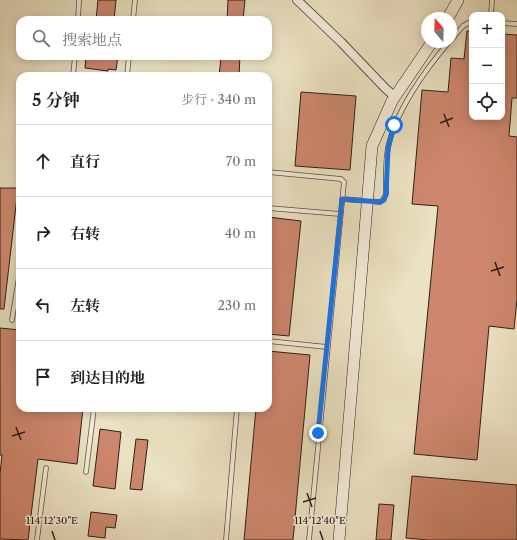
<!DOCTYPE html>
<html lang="zh">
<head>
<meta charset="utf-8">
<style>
  :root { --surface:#fff; --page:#f2f2f2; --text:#222; --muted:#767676; --line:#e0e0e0 }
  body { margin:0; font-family:"Libre Caslon Text","Noto Serif SC",serif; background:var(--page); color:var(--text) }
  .controls { position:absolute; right:12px; top:12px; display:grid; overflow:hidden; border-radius:8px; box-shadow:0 2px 10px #0003 }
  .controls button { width:36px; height:36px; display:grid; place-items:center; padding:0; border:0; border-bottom:1px solid var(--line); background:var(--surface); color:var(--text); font:20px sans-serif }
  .compass { position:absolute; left:421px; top:12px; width:36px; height:36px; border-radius:50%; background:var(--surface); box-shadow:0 2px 10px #0003; rotate:341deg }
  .stop { position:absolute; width:12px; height:12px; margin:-9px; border:3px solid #1a73e8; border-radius:50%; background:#fff }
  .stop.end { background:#1a73e8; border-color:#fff; box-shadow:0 1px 4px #0008 }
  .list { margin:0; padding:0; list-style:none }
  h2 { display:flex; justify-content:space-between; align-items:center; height:52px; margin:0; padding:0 16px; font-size:17px }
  h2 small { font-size:13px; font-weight:400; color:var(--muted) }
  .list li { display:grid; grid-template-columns:26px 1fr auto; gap:12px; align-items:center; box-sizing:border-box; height:72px; padding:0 16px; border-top:1px solid var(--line) }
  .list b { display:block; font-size:15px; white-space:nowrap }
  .list em { font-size:13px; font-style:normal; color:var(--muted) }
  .icon { flex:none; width:22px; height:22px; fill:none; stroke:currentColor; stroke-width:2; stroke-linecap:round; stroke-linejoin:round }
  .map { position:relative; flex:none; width:517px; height:540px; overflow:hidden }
  .search { position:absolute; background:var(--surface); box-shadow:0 2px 10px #0003; left:16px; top:16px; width:256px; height:44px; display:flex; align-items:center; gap:10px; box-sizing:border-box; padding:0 14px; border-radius:12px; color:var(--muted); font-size:15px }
  .panel { position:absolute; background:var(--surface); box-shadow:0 2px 10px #0003; left:16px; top:72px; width:256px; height:340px; border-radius:12px }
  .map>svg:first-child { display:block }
</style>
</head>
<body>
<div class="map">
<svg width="517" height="540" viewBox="0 0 517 540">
  <rect width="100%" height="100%" fill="#ebe2c3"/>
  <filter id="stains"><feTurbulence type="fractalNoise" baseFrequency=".005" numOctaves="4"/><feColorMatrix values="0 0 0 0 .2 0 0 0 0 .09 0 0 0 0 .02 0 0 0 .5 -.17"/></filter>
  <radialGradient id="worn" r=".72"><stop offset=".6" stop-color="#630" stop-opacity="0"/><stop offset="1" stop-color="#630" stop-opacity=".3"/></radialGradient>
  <path fill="#ce876f" stroke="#2c2118" d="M 98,0 L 116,0 L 114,20 L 96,20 Z
    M 228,0 L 245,0 L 243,20 L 227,20 Z
    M 467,31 L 472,31 L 472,117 L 502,117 L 502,34 L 517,35 L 517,98 L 512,98 L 509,136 L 517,137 L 517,299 L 514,329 L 489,326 L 477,460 L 414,454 L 438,206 L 412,204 L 422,90 L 448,92 L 451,58 L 464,59 Z
    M 86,56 L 118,56 L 116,70 L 108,69 L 108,71 L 85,68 Z
    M 224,56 L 240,56 L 239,76 L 219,76 L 221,58 L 224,58 Z
    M 301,92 L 356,96 L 350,170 L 295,166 Z
    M 0,188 L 18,188 L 4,309 L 0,309 Z
    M 268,217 L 301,221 L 289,336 L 268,334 Z
    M 0,328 L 20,330 L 20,408 L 83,408 L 77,464 L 38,459 L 28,540 L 0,539 L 0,474 L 2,455 L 0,455 Z
    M 268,351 L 310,355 L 293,540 L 244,540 L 256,408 L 268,408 Z
    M 100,429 L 121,432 L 115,489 L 93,486 Z
    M 136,439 L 148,440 L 142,490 L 130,489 Z
    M 412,476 L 517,485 L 517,540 L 428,540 L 406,538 Z
    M 379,504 L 394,505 L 391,540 L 376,540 Z
    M 91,512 L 117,515 L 115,528 L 106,527 L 105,538 L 88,536 Z"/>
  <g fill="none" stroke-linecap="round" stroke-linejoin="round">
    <g stroke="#5c5143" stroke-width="5.5">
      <path id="lane" d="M 491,15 L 492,0
        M 78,20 L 79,0
        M 133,20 L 135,0
        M 502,23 L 517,24
        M 451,40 L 463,26 L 472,21
        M 73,76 L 75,56
        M 127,76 L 129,56
        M 268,172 L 341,179 L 344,182 L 309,540
        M 342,199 L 380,202 L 383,200 L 386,194 C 386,179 385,162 388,148 C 395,112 425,70 449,42
        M 268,208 L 340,214
        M 12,320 L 20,271
        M 268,341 L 327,347
        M 86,472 L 94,408
        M 37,540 L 46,468
        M 226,540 L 237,408"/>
    </g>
    <g stroke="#5c5143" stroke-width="10">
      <path id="street" d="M 297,0 L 341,42 L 385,88 L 395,97"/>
    </g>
    <g stroke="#2c2118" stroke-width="12">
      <path id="secondary" d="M 448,18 L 458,0
        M 339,540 L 372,146 L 392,101 L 432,42"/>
    </g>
    <use href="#lane" stroke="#f2ecd8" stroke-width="4"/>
    <use href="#street" stroke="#f2ecd8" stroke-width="8"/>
    <use href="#secondary" stroke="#f2ecd8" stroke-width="11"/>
  </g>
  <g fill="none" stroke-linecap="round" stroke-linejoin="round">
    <path stroke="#1a73e8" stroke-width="5" d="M 318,433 L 342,199 L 380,202 L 384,200 L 386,194 L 388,148 L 394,125"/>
  </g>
  <path fill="none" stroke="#2c2118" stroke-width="1.5" d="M 444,114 L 449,127M 440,123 L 453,118M 495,262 L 500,276M 491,271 L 504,267M 16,427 L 21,440M 12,436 L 25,432M 307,493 L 312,507M 303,502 L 316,498M 52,531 L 55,540M 320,531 L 323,540"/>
  <g font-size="10" text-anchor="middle" fill="#2c2118" stroke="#f2ecd8" stroke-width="3" stroke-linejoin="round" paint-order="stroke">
    <text x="52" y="524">114°12'30"E</text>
    <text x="320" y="524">114°12'40"E</text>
  </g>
  <rect width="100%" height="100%" filter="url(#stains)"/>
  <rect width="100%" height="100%" fill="url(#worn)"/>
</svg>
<div class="controls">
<button>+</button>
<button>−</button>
<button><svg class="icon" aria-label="locate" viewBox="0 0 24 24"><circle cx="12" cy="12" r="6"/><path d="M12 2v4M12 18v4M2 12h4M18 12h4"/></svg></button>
</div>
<svg class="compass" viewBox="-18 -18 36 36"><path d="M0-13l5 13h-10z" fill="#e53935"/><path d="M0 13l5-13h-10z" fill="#767676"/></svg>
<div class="stop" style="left:394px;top:125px"></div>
<div class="stop end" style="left:318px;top:433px"></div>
<div class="search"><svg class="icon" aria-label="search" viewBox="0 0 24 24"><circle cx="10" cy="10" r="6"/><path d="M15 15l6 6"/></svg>搜索地点</div>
<section class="panel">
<h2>5 分钟<small>步行 · 340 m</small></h2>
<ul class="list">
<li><svg class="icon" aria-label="ahead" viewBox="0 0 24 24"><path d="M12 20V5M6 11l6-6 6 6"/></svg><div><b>直行</b></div><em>70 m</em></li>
<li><svg class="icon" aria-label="right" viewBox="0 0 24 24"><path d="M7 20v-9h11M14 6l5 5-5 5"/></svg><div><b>右转</b></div><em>40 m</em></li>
<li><svg class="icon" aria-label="left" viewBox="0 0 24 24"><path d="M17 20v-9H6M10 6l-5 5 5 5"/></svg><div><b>左转</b></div><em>230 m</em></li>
<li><svg class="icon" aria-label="arrive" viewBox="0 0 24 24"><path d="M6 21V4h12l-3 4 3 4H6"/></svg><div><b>到达目的地</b></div></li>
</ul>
</section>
</div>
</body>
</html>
